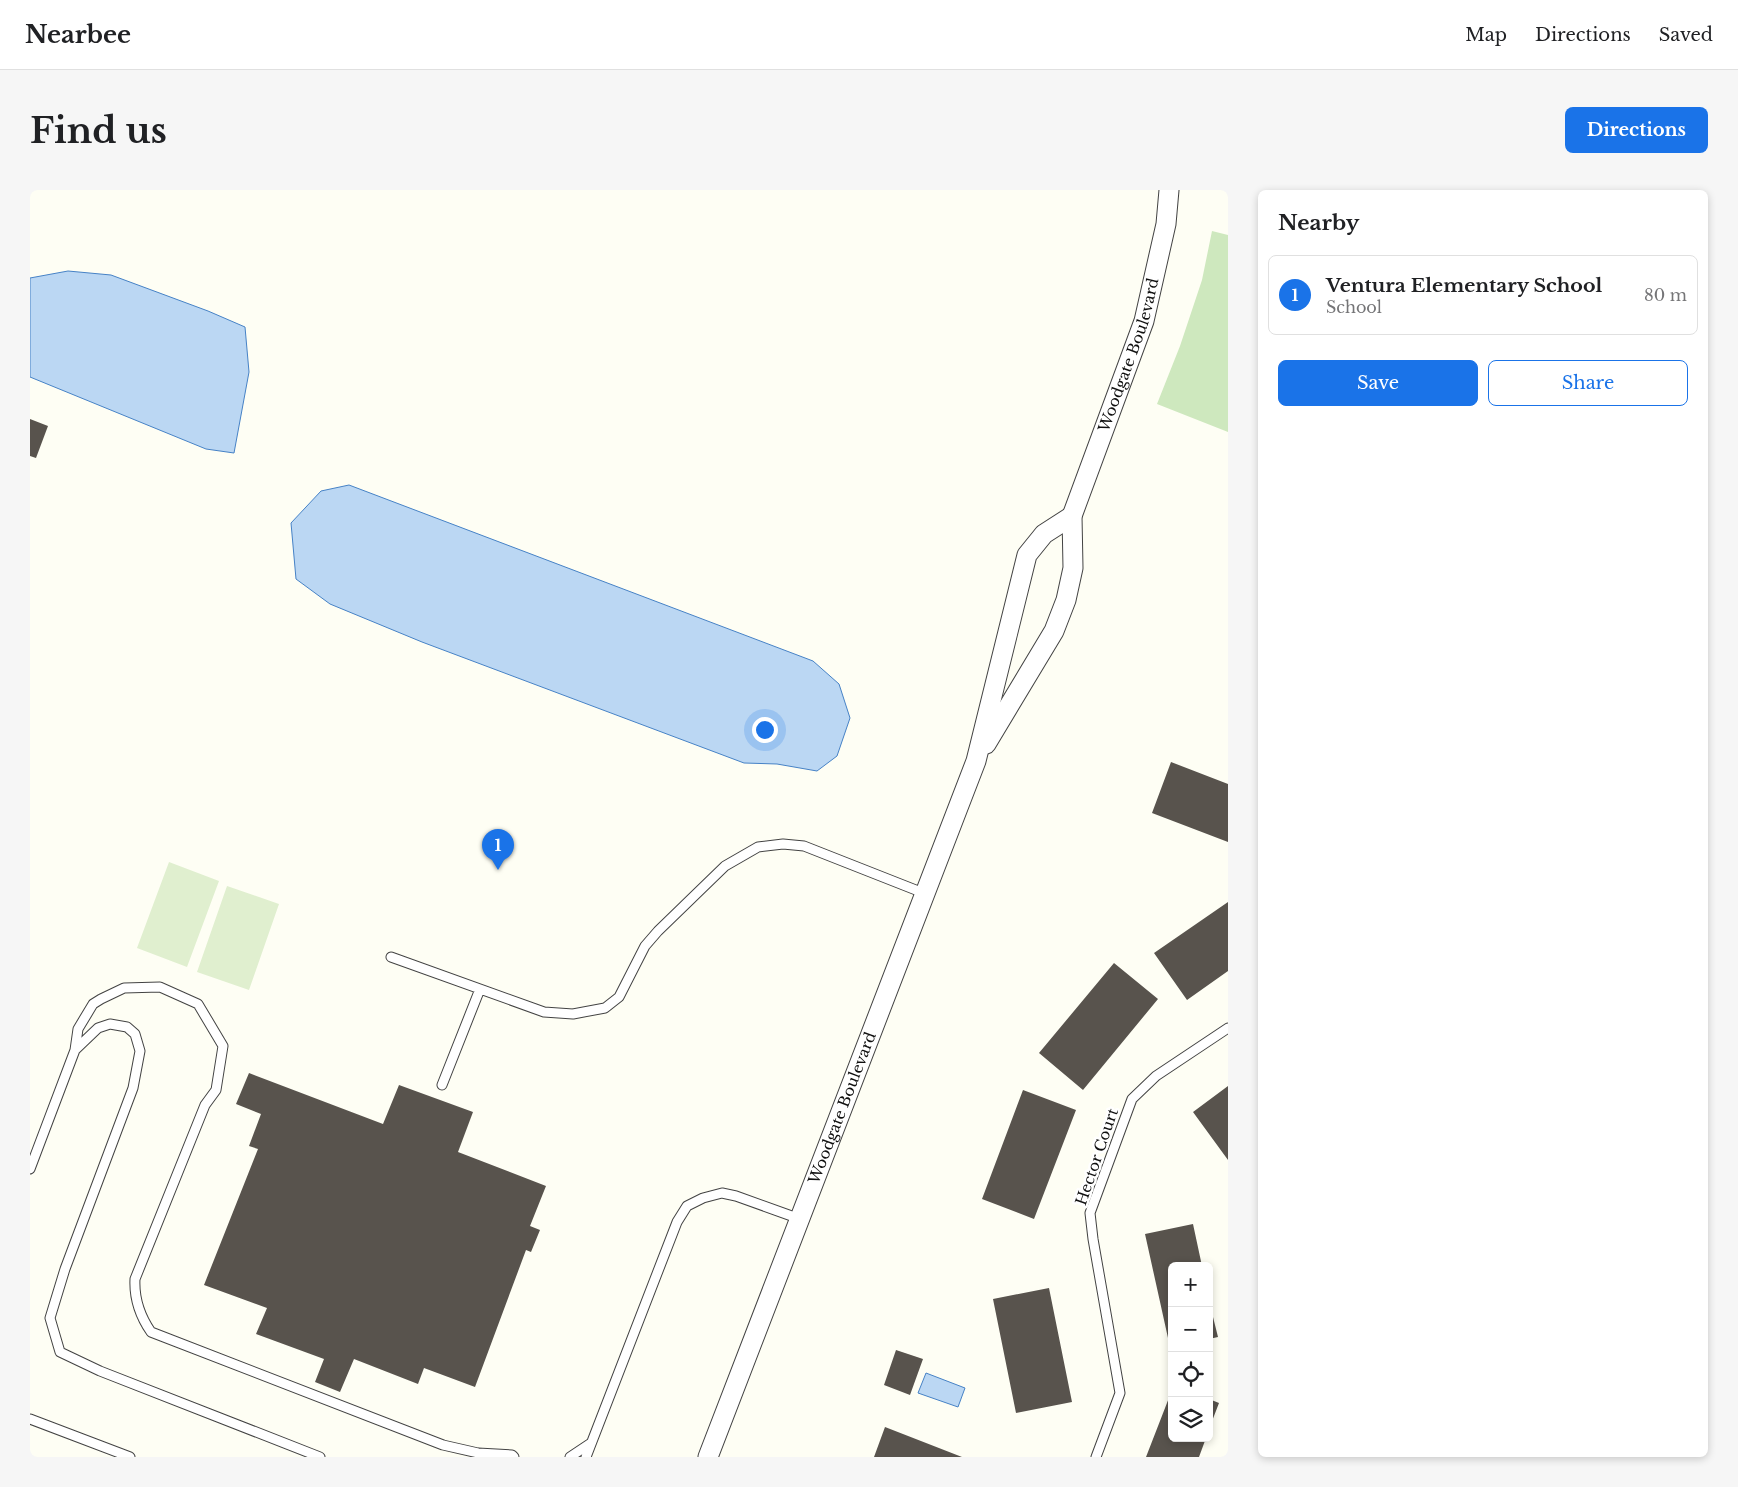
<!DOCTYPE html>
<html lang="en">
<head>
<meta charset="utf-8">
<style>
  :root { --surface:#fff; --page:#f6f6f6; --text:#202124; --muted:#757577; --line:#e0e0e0; --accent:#1a73e8 }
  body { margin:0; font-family:"Libre Baskerville",serif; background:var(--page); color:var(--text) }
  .controls { position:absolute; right:15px; bottom:15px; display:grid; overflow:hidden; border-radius:8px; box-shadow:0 2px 8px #0003 }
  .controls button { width:45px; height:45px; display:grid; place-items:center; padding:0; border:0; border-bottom:1px solid var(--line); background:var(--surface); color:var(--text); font:25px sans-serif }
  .you { position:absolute; left:734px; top:539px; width:18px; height:18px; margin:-12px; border:4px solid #fff; border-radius:50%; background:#1a73e8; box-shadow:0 0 0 8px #1a73e833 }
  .badge { display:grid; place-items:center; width:32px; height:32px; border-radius:50%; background:var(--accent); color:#fff; font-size:16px; font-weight:700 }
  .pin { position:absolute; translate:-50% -41px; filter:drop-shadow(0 1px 2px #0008) }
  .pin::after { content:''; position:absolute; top:26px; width:18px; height:15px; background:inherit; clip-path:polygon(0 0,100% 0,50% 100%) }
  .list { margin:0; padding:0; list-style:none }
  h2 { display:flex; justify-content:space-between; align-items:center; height:65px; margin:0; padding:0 20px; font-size:21px }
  h2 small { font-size:16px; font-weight:400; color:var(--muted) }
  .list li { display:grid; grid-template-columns:32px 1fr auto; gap:15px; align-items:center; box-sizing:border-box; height:80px; margin:0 10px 10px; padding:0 10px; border:1px solid var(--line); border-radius:8px }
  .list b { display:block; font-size:19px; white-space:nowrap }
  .list p { margin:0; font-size:16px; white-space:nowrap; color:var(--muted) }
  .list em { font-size:16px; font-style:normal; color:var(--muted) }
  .actions { display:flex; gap:10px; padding:15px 20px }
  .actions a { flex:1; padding:11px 0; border:1px solid var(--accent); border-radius:8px; text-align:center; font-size:18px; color:var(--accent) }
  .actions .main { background:var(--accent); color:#fff }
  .icon { flex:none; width:28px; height:28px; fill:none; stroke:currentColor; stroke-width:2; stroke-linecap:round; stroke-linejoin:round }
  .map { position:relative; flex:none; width:1198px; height:1267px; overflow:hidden; border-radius:8px }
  header { display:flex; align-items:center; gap:30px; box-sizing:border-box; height:70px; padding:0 25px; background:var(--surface); border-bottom:1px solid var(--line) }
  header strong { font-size:24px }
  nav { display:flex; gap:28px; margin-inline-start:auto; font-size:18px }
  .intro { display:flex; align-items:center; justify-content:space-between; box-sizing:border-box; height:120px; padding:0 30px }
  h1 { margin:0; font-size:35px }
  .button { padding:12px 22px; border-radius:8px; background:var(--accent); color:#fff; font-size:18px; font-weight:700 }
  main { display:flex; gap:30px; padding:0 30px }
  aside { flex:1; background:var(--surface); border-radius:8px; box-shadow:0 2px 8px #0003 }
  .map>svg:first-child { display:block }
</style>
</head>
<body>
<header>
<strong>Nearbee</strong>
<nav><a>Map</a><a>Directions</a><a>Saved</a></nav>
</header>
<div class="intro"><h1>Find us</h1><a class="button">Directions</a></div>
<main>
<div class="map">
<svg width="1198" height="1267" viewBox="0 0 1198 1267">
  <rect width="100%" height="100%" fill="#fefef4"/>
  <path fill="#cee8be" d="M 1182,41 L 1198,45 L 1198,242 L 1127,214 L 1150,156 L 1172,90 Z"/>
  <path fill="#e0efcf" d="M 139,672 L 189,691 L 157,777 L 107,758 Z
    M 197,696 L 249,714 L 219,800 L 167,782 Z"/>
  <path fill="#bbd7f3" stroke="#4682c6" d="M 38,81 L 81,85 L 178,121 L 215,137 L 219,182 L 204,263 L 176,259 L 0,187 L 0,88 Z
    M 319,295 L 783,471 L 809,494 L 820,528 L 807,566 L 787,581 L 747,574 L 714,573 L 392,452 L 300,414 L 266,389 L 261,333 L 291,301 Z
    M 896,1183 L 935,1198 L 928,1217 L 888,1203 Z"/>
  <path fill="#58534d" d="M 0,229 L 18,236 L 6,268 L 0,266 Z
    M 1141,572 L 1198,594 L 1198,652 L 1122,623 Z
    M 1198,712 L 1198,781 L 1157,810 L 1124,763 Z
    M 1084,773 L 1128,809 L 1053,900 L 1009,863 Z
    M 219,883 L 353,934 L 369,895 L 443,922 L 428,962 L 516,996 L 500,1036 L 510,1040 L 501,1062 L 496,1060 L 445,1197 L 394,1178 L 388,1194 L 324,1169 L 310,1202 L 285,1192 L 294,1169 L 226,1144 L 237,1118 L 174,1095 L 228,959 L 219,956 L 231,924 L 206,914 Z
    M 1198,896 L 1198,970 L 1163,922 Z
    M 993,900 L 1046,920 L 1004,1029 L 952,1009 Z
    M 1163,1034 L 1172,1076 L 1142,1076 L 1142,1157 L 1140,1157 L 1115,1044 Z
    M 1019,1098 L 1042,1212 L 986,1223 L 963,1109 Z
    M 1179,1111 L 1188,1147 L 1179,1149 Z
    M 866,1160 L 893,1169 L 880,1205 L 854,1195 Z
    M 1142,1200 L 1142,1248 L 1176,1248 L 1169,1267 L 1116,1267 Z
    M 1179,1209 L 1189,1213 L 1179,1239 Z
    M 855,1237 L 932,1267 L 844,1267 Z"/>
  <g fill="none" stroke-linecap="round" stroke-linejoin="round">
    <g stroke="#434343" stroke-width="11">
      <path id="lane" d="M 361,767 L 514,822 L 543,824 L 575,818 L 589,807 L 615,756 L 628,741 L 695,676 L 728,657 L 753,654 L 774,656 L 896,704
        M 45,860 L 68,838 L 80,834 L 97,837 L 105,844 L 110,861 L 103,898 L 35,1079 L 20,1128 L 30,1162 L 70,1181 L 290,1267
        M 412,895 L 450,799
        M 0,979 L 45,860 L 48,839 L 63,814 L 71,809 L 94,798 L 130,797 L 168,814 L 193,856 L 186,900 L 175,915 L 105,1089 C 104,1108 110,1126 121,1142 L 413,1255 L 448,1263 L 482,1265 L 484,1267
        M 0,1229 L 100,1267
        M 540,1267 L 561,1253
        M 556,1267 L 647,1032 L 657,1016 L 673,1008 L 692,1003 L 706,1006 L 770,1029
        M 1066,1267 L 1090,1203 L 1063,1049 L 1060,1023 L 1102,909 L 1126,886 L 1198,838"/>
    </g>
    <g stroke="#434343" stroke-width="21">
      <g id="street">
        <path id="s1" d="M 956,554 L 1024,441 L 1036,410 L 1043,378 L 1042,326 L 1114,131 L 1136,34 L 1139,0"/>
        <path id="s2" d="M 678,1267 L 946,571 L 997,365 L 1014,344 L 1042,326"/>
      </g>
    </g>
    <use href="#lane" stroke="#fff" stroke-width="9"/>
    <use href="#street" stroke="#fff" stroke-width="19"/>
  </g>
  <g text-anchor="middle" stroke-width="5" stroke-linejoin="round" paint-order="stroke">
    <g font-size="15" fill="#101010" stroke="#fff">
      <text dy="5" stroke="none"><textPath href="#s1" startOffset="421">Woodgate Boulevard</textPath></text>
      <text dy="5" stroke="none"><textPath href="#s2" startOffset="374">Woodgate Boulevard</textPath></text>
      <text transform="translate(1067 967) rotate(-71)" y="5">Hector Court</text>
    </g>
  </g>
</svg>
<div class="controls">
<button>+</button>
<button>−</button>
<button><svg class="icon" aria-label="locate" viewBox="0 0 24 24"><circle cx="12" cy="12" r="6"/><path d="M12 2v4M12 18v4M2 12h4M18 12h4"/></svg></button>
<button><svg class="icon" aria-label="layers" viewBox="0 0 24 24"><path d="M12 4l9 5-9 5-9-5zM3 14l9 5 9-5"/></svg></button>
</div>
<div class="you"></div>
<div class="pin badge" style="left:468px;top:680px">1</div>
</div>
<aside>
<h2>Nearby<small></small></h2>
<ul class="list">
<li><span class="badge">1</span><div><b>Ventura Elementary School</b><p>School</p></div><em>80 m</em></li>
</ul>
<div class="actions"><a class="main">Save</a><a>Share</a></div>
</aside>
</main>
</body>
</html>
